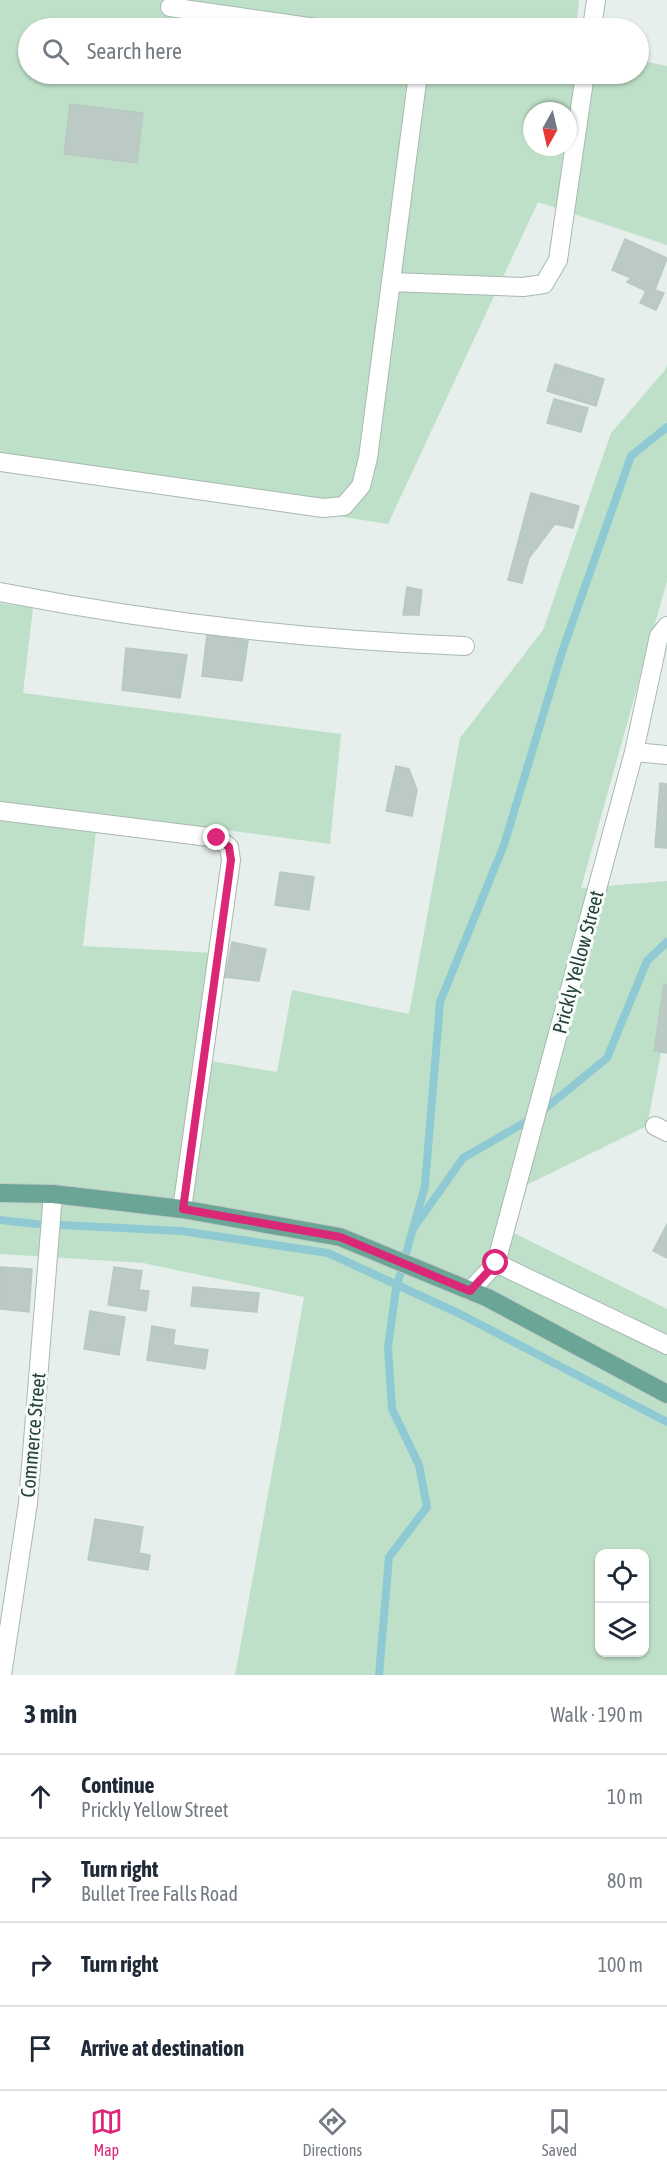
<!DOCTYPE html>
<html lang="en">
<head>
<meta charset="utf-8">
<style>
  :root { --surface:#fff; --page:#f2f2f3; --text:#1f2937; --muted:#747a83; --line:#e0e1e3; --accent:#db2777 }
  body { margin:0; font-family:"Asap Condensed",sans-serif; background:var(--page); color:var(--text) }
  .controls { position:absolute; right:18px; bottom:18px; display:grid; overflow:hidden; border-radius:12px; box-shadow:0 2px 4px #0004 }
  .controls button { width:54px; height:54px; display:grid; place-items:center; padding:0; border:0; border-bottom:2px solid var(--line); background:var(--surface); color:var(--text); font:30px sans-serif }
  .compass { position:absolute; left:523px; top:102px; width:54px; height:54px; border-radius:50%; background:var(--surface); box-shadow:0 2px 4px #0004; rotate:188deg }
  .stop { position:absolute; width:18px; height:18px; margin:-14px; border:4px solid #db2777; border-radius:50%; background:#fff }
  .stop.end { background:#db2777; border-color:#fff; box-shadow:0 2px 6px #0008 }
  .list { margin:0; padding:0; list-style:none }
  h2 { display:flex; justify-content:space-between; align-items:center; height:78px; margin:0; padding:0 24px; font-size:26px }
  h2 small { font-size:20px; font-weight:400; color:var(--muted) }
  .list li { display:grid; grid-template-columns:39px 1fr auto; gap:18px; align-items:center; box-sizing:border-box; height:84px; padding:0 24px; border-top:2px solid var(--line) }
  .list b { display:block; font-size:22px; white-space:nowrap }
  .list p { margin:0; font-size:20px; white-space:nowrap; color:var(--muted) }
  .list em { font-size:20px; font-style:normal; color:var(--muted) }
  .icon { flex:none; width:33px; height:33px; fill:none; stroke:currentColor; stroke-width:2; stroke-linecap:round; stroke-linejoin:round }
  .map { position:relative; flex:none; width:667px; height:1675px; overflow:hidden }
  .search { position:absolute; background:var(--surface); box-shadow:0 2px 4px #0004; left:18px; right:18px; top:18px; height:66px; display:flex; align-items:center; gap:15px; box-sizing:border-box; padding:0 21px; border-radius:33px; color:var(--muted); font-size:22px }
  .sheet { height:414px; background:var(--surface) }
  nav { display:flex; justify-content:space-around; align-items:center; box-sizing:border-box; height:84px; border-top:2px solid var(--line); background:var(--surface); font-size:16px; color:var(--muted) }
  nav a { display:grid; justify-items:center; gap:3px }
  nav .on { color:var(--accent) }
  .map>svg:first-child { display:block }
</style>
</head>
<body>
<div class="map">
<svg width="667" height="1675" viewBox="0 0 667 1675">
  <rect width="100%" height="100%" fill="#e6efeb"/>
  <path fill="#bfe0c8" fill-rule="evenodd" d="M 0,0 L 579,0 L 576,28 L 28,28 L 28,74 L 638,74 L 639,60 L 667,66 L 667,245 L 538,202 L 388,524 L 0,464 ZM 532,111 L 568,111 L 568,147 L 532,147 Z
    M 667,364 L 667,581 L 581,888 L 667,881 L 667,1021 L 647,1126 L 508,1194 L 500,1226 L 667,1309 L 667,1675 L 235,1675 L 304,1297 L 143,1263 L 0,1254 L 0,603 L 33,608 L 23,693 L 341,734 L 330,844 L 98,813 L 83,946 L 216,953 L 198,1059 L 277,1072 L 292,990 L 409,1014 L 460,738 L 543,630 L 611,433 L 665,370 ZM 600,1554 L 644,1554 L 644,1652 L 600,1652 Z"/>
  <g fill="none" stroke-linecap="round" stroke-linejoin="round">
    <path stroke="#8ec9d4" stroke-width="8" d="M 541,1112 L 607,1058 L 647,961 L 667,942
      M 0,1220 L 37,1224
      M 61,1225 L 182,1231 L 328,1253 L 460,1314 L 667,1422
      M 415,1226 L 463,1158 L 531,1119
      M 379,1675 L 389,1557 L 427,1507 L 419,1465 L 392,1409 L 388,1347 L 396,1289 L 425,1186 L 440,1002 L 504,845 L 562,652 L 631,456 L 667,427"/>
  </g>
  <path fill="#bbcac4" stroke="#b8c9c2" stroke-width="1.5" d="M 70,104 L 143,113 L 137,163 L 64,154 Z
    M 625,239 L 667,258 L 655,290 L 664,293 L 656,310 L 640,303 L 646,291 L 627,282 L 631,278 L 612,270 Z
    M 555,364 L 604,379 L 596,406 L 547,391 Z
    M 554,399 L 588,408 L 581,432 L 547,423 Z
    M 531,493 L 579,506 L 573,528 L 555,524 L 529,558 L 522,583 L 508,580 Z
    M 407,587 L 422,590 L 419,615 L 403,615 Z
    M 207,635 L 248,641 L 242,681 L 202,676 Z
    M 126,648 L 187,655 L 180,698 L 122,690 Z
    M 396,766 L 409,769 L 417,790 L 412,816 L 386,811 Z
    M 660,783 L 667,784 L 667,848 L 655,847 Z
    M 280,872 L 314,877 L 309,910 L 275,905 Z
    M 232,942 L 266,949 L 259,981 L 225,977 Z
    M 664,984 L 667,985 L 667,1053 L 654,1051 Z
    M 667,1224 L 667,1258 L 653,1251 Z
    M 0,1267 L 32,1269 L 29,1312 L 0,1309 Z
    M 114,1267 L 142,1271 L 139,1290 L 149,1291 L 146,1311 L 108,1305 Z
    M 193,1287 L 259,1293 L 257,1312 L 191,1306 Z
    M 90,1311 L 125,1317 L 119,1355 L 84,1349 Z
    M 152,1326 L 175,1330 L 173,1345 L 208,1350 L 205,1369 L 147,1360 Z
    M 95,1519 L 143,1527 L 139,1553 L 150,1555 L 148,1570 L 88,1560 Z"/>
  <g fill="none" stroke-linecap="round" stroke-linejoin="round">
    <g stroke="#a8b8b2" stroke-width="20">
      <path id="minor" d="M 170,7 L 316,28
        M 592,28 L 596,0
        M 391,282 L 523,287 L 544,284 L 558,260 L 585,74
        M 0,462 L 323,508 L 344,506 L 361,486 L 368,458 L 418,74
        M 0,592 C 154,622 309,640 465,646
        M 634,752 L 667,755
        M 0,811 L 217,838 L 229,847 L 231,860 L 182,1209
        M 655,1126 L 667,1132
        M 496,1263 L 667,1345
        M 470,1291 L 496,1263 L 634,752 L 659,636 L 667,626
        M 2,1675 L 28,1503 L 53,1194"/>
    </g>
    <g stroke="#c2cac8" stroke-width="20">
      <path id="major" d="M 0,1193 L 53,1194 L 182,1209 L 340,1237 L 488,1298 L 667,1394"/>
    </g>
    <use href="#minor" stroke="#fff" stroke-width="18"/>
    <use href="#major" stroke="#6aa596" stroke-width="18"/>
  </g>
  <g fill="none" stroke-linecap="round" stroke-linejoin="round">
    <path stroke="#db2777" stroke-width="8" d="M 217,838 L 229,847 L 231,860 L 183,1209 L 340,1237 L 470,1291 L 496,1263"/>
  </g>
  <g text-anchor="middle" stroke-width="6" stroke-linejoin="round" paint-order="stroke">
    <g font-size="20" fill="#24423a" stroke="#f7fbf9">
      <text transform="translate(578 962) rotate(-75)" y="7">Prickly Yellow Street</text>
      <text transform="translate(33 1435) rotate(-85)" y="7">Commerce Street</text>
    </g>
  </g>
</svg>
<div class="controls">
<button><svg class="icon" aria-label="locate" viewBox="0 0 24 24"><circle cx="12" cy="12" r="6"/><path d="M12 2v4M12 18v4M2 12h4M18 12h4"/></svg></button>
<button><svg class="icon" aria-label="layers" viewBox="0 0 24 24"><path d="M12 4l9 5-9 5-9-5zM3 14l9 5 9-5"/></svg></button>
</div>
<svg class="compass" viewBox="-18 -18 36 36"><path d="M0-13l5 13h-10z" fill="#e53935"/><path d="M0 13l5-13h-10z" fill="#747a83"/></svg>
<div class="stop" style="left:496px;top:1263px"></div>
<div class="stop end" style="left:217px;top:838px"></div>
<div class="search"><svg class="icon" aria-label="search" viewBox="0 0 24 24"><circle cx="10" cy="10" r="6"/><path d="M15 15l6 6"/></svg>Search here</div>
</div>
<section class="sheet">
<h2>3 min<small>Walk · 190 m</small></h2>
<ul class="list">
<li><svg class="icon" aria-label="ahead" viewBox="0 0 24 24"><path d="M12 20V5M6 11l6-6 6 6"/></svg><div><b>Continue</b><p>Prickly Yellow Street</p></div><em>10 m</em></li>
<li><svg class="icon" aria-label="right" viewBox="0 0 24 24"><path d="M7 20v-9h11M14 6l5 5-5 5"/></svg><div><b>Turn right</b><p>Bullet Tree Falls Road</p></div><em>80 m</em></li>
<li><svg class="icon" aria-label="right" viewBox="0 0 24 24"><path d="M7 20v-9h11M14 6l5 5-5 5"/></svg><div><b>Turn right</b></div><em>100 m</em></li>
<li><svg class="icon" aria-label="arrive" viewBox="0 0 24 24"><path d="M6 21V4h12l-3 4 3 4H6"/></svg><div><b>Arrive at destination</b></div></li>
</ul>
</section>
<nav>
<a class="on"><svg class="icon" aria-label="map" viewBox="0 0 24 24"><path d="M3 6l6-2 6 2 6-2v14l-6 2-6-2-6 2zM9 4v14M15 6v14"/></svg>Map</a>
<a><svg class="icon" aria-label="directions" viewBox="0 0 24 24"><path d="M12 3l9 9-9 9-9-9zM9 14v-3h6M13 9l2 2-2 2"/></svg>Directions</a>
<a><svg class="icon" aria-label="saved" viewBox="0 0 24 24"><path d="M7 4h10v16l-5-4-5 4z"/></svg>Saved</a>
</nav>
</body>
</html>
